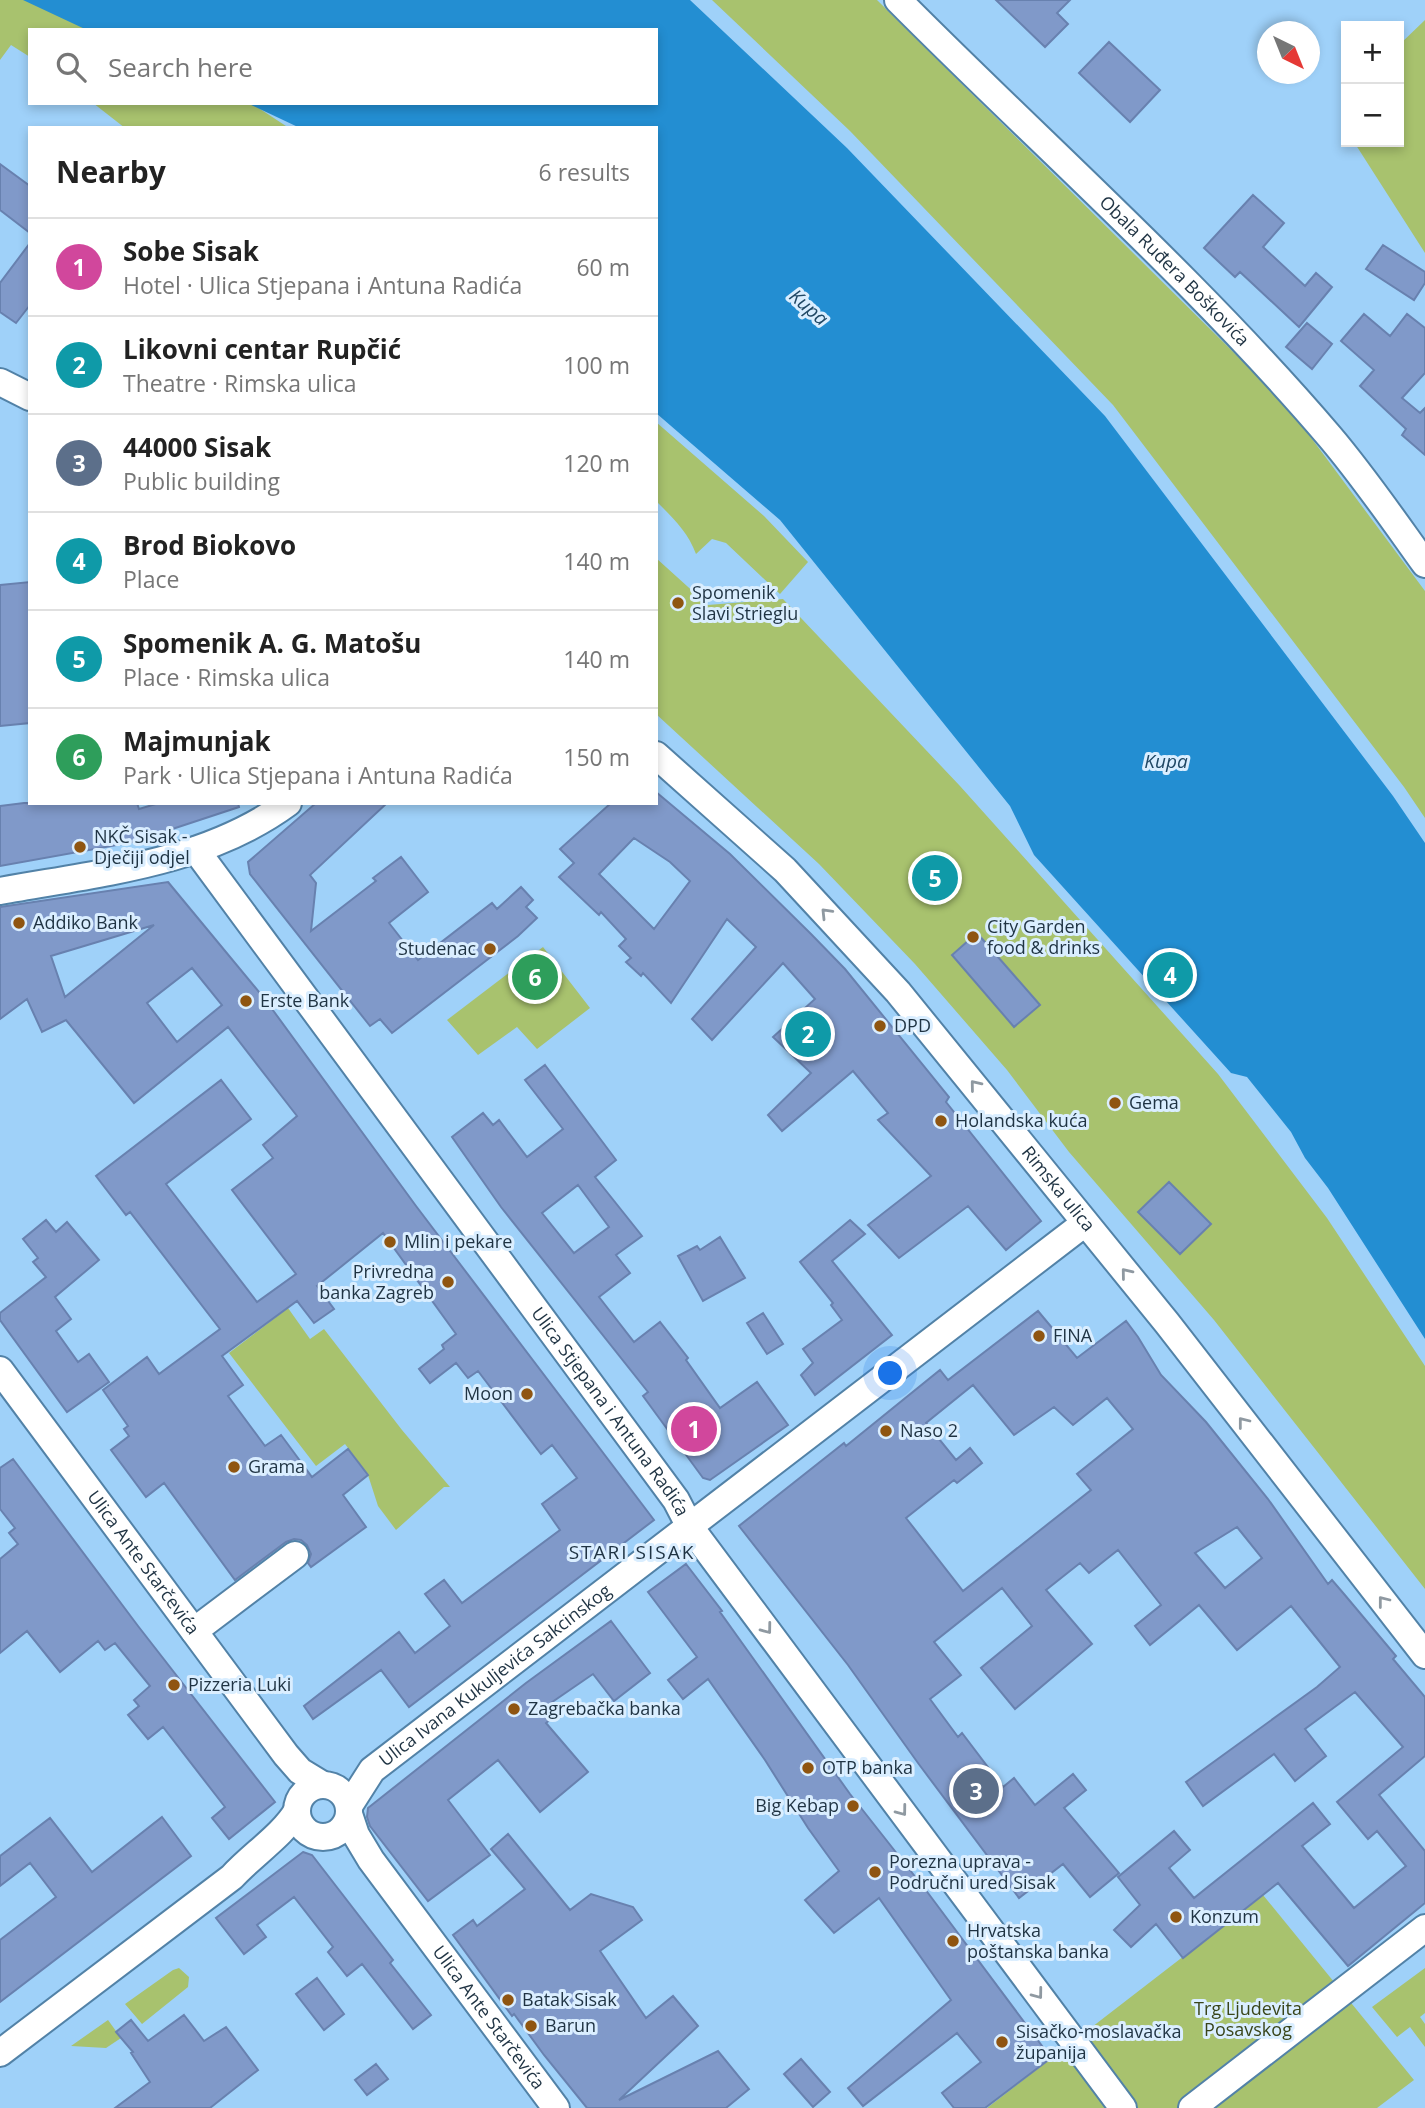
<!DOCTYPE html>
<html lang="en">
<head>
<meta charset="utf-8">
<style>
  :root { --surface:#fff; --page:#f6f6f6; --text:#222; --muted:#767676; --line:#e0e0e0; --accent:#0b8043 }
  body { margin:0; font-family:"Open Sans",sans-serif; background:var(--page); color:var(--text) }
  .controls { position:absolute; right:21px; top:21px; display:grid; overflow:hidden; border-radius:0px; box-shadow:0 4px 10px #0003 }
  .controls button { width:63px; height:63px; display:grid; place-items:center; padding:0; border:0; border-bottom:2px solid var(--line); background:var(--surface); color:var(--text); font:35px sans-serif }
  .compass { position:absolute; left:1257px; top:21px; width:63px; height:63px; border-radius:50%; background:var(--surface); box-shadow:0 4px 10px #0003; rotate:137deg }
  .you { position:absolute; left:891px; top:1374px; width:24px; height:24px; margin:-18px; border:5px solid #fff; border-radius:50%; background:#1a73e8; box-shadow:0 0 0 10px #1a73e833 }
  .badge { display:grid; place-items:center; width:46px; height:46px; border-radius:50%; background:var(--accent); color:#fff; font-size:23px; font-weight:700 }
  .pin { position:absolute; translate:-50% -50%; border:4px solid #fff; box-shadow:0 2px 7px #0006 }
  .list { margin:0; padding:0; list-style:none }
  h2 { display:flex; justify-content:space-between; align-items:center; height:91px; margin:0; padding:0 28px; font-size:30px }
  h2 small { font-size:23px; font-weight:400; color:var(--muted) }
  .list li { display:grid; grid-template-columns:46px 1fr auto; gap:21px; align-items:center; box-sizing:border-box; height:98px; padding:0 28px; border-top:2px solid var(--line) }
  .list b { display:block; font-size:26px; white-space:nowrap }
  .list p { margin:0; font-size:23px; white-space:nowrap; color:var(--muted) }
  .list em { font-size:23px; font-style:normal; color:var(--muted) }
  .icon { flex:none; width:38px; height:38px; fill:none; stroke:currentColor; stroke-width:2; stroke-linecap:round; stroke-linejoin:round }
  .map { position:relative; flex:none; width:1425px; height:2108px; overflow:hidden }
  .search { position:absolute; background:var(--surface); box-shadow:0 4px 10px #0003; left:28px; top:28px; width:630px; height:77px; display:flex; align-items:center; gap:18px; box-sizing:border-box; padding:0 24px; border-radius:0px; color:var(--muted); font-size:26px }
  .panel { position:absolute; background:var(--surface); box-shadow:0 4px 10px #0003; left:28px; top:126px; width:630px; height:679px; border-radius:0px }
  .map>svg:first-child { display:block }
</style>
</head>
<body>
<div class="map">
<svg width="1425" height="2108" viewBox="0 0 1425 2108">
  <rect width="100%" height="100%" fill="#9fd1f9"/>
  <path fill="#a8c26e" d="M 0,0 L 89,0 L 136,30 L 30,30 L 30,57 L 11,45 L 0,60 Z
    M 712,0 L 877,0 L 1286,404 L 1425,591 L 1425,818 L 1404,787 L 1113,405 L 850,131 Z
    M 1425,20 L 1425,253 L 1354,142 L 1399,142 L 1399,45 Z
    M 93,103 L 251,103 L 289,128 L 125,128 Z
    M 656,422 L 764,516 L 808,562 L 780,594 L 726,543 L 712,539 L 696,554 C 688,532 673,518 656,501 Z
    M 656,558 L 708,605 L 783,599 L 960,786 L 1218,1074 L 1327,1218 L 1425,1366 L 1425,1589 L 1214,1320 L 1069,1152 L 1007,1070 L 915,964 L 819,864 L 656,714 Z
    M 543,947 L 590,1008 L 537,1049 L 517,1027 L 478,1055 L 447,1020 Z
    M 288,1308 L 310,1339 L 324,1329 L 402,1430 L 450,1487 L 444,1487 L 396,1530 L 378,1506 L 368,1475 L 345,1444 L 316,1466 L 229,1353 Z
    M 1263,1895 L 1414,2080 L 1377,2108 L 987,2108 Z
    M 179,1968 L 189,1977 L 188,1987 L 142,2024 L 125,2004 L 173,1970 Z
    M 1425,1968 L 1425,2013 L 1420,2017 L 1425,2024 L 1425,2047 L 1410,2027 L 1397,2037 L 1372,2007 Z
    M 108,2020 L 121,2038 L 106,2048 L 71,2046 Z"/>
  <path fill="#238ed2" d="M 23,0 L 690,0 L 847,148 L 1105,416 L 1393,796 L 1425,843 L 1425,1339 L 1328,1188 L 1305,1158 L 1291,1132 L 1247,1077 L 1231,1073 L 1034,855 L 1010,806 L 780,520 L 656,413 L 656,128 L 300,128 L 247,103 L 656,103 L 656,30 L 87,30 Z"/>
  <path fill="#8099c9" stroke="#6881af" stroke-width="2" fill-rule="evenodd" d="M 996,0 L 1070,0 L 1057,13 L 1068,24 L 1045,47 Z
    M 1109,42 L 1160,90 L 1130,122 L 1079,73 Z
    M 0,164 L 30,186 L 30,233 L 0,210 Z
    M 1253,195 L 1284,223 L 1263,247 L 1305,286 L 1316,273 L 1332,287 L 1299,327 L 1240,272 L 1235,277 L 1204,248 Z
    M 30,243 L 30,305 L 16,323 L 0,312 L 0,283 Z
    M 1383,245 L 1425,272 L 1425,283 L 1414,300 L 1366,269 Z
    M 1364,314 L 1390,336 L 1407,314 L 1425,328 L 1425,373 L 1402,398 L 1420,413 L 1425,408 L 1425,455 L 1402,435 L 1406,429 L 1360,386 L 1374,370 L 1341,341 Z
    M 1307,323 L 1332,344 L 1312,369 L 1286,347 Z
    M 30,582 L 30,723 L 0,726 L 0,585 Z
    M 656,792 L 730,854 L 811,934 L 845,969 L 949,1097 L 946,1102 L 1041,1221 L 1006,1250 L 968,1206 L 899,1258 L 868,1225 L 931,1176 L 878,1120 L 888,1113 L 853,1071 L 782,1131 L 768,1115 L 811,1073 L 773,1037 L 815,999 L 783,963 L 712,1040 L 692,1019 L 756,947 L 727,919 L 671,1003 L 643,973 L 641,976 L 626,962 L 631,958 L 619,946 L 626,939 L 601,912 L 599,915 L 559,877 L 574,863 L 560,849 L 611,803 L 656,803 ZM 634,838 L 670,862 L 690,881 L 654,929 L 599,874 Z
    M 24,803 L 137,803 L 139,809 L 159,803 L 238,803 L 239,807 L 145,838 L 145,840 L 0,866 L 0,806 Z
    M 316,803 L 387,803 L 310,875 L 316,883 L 311,931 L 376,881 L 373,878 L 401,857 L 428,892 L 389,923 L 418,960 L 492,903 L 497,909 L 521,887 L 533,900 L 526,907 L 537,918 L 518,936 L 392,1033 L 380,1019 L 370,1026 L 250,874 L 248,862 Z
    M 168,882 L 264,998 L 416,1206 L 654,1520 L 409,1707 L 381,1670 L 313,1719 L 304,1706 L 399,1632 L 415,1653 L 450,1626 L 425,1594 L 444,1580 L 462,1603 L 560,1530 L 542,1504 L 577,1478 L 552,1445 L 541,1454 L 478,1371 L 468,1378 L 456,1363 L 430,1383 L 419,1369 L 444,1349 L 442,1345 L 456,1334 L 383,1233 L 317,1286 L 334,1309 L 314,1323 L 297,1301 L 222,1356 L 243,1385 L 228,1396 L 265,1446 L 281,1435 L 312,1477 L 348,1449 L 368,1475 L 343,1495 L 366,1527 L 311,1567 L 308,1563 L 311,1554 L 307,1545 L 301,1540 L 294,1539 L 286,1542 L 235,1580 L 164,1483 L 146,1497 L 111,1450 L 129,1436 L 124,1429 L 128,1426 L 103,1390 L 147,1357 L 159,1374 L 220,1329 L 130,1212 L 126,1215 L 96,1176 L 221,1080 L 251,1119 L 166,1184 L 257,1302 L 296,1274 L 232,1190 L 273,1158 L 263,1145 L 297,1116 L 228,1027 L 134,1103 L 66,1020 L 42,1032 L 27,999 L 0,1019 L 0,907 ZM 154,925 L 65,997 L 51,956 ZM 192,968 L 222,1005 L 177,1042 L 147,1003 Z
    M 977,933 L 1040,1005 L 1014,1027 L 952,955 Z
    M 545,1065 L 616,1160 L 595,1177 L 642,1236 L 616,1255 L 630,1273 L 599,1297 L 634,1342 L 660,1322 L 688,1358 L 686,1360 L 720,1408 L 757,1382 L 788,1425 L 710,1480 L 703,1478 L 643,1396 L 648,1392 L 501,1207 L 452,1137 L 483,1113 L 493,1125 L 499,1120 L 527,1157 L 563,1129 L 525,1080 ZM 578,1185 L 609,1227 L 574,1253 L 542,1213 Z
    M 1169,1182 L 1211,1224 L 1180,1254 L 1138,1212 Z
    M 46,1220 L 56,1232 L 67,1222 L 99,1260 L 55,1297 L 71,1319 L 56,1331 L 78,1362 L 89,1354 L 109,1382 L 67,1412 L 0,1320 L 0,1313 L 46,1277 L 33,1262 L 38,1258 L 23,1239 Z
    M 850,1220 L 865,1234 L 832,1261 L 892,1335 L 815,1395 L 801,1375 L 813,1363 L 803,1349 L 842,1320 L 831,1305 L 833,1303 L 800,1262 Z
    M 720,1237 L 745,1278 L 703,1301 L 678,1256 L 697,1246 L 700,1250 Z
    M 1038,1311 L 1077,1358 L 1126,1321 L 1138,1337 L 1161,1375 L 1206,1422 L 1268,1499 L 1328,1584 L 1332,1580 L 1344,1594 L 1396,1656 L 1393,1659 L 1425,1697 L 1425,1756 L 1379,1795 L 1425,1851 L 1425,1903 L 1348,1966 L 1278,1883 L 1183,1958 L 1156,1924 L 1131,1947 L 1114,1930 L 1140,1905 L 1118,1877 L 1174,1831 L 1190,1850 L 1169,1868 L 1194,1898 L 1313,1803 L 1330,1824 L 1302,1846 L 1354,1908 L 1406,1866 L 1377,1831 L 1368,1839 L 1337,1802 L 1403,1747 L 1355,1692 L 1305,1729 L 1326,1756 L 1295,1781 L 1274,1754 L 1203,1806 L 1186,1782 L 1317,1687 L 1340,1667 L 1291,1606 L 1237,1650 L 1199,1605 L 1150,1645 L 1135,1626 L 1161,1605 L 1118,1550 L 1089,1573 L 1080,1563 L 1046,1590 L 1092,1644 L 1015,1709 L 981,1668 L 1032,1626 L 1002,1588 L 934,1642 L 961,1675 L 930,1699 L 958,1737 L 962,1733 L 1003,1787 L 1014,1778 L 1035,1805 L 1073,1774 L 1086,1790 L 1064,1808 L 1119,1873 L 1090,1897 L 1063,1864 L 1019,1898 L 918,1763 L 848,1665 L 739,1526 L 844,1443 L 846,1446 L 940,1370 L 948,1380 ZM 973,1385 L 1014,1435 L 1054,1407 L 1073,1425 L 1107,1398 L 1133,1429 L 1077,1474 L 1091,1490 L 963,1591 L 906,1518 L 954,1480 L 957,1483 L 982,1463 L 970,1448 L 956,1460 L 926,1423 ZM 1237,1527 L 1262,1558 L 1225,1588 L 1195,1553 Z
    M 763,1313 L 783,1344 L 767,1354 L 747,1323 Z
    M 13,1459 L 138,1626 L 275,1802 L 229,1839 L 212,1818 L 225,1807 L 163,1727 L 148,1739 L 128,1715 L 139,1706 L 134,1700 L 150,1686 L 115,1643 L 105,1650 L 98,1641 L 60,1672 L 27,1631 L 0,1653 L 0,1559 L 18,1544 L 9,1533 L 15,1528 L 0,1509 L 0,1468 Z
    M 686,1564 L 722,1611 L 720,1612 L 850,1794 L 928,1893 L 1051,2058 L 985,2108 L 954,2108 L 942,2093 L 981,2062 L 957,2033 L 863,2106 L 848,2088 L 951,2000 L 879,1898 L 834,1933 L 805,1900 L 839,1871 L 808,1828 L 765,1760 L 708,1679 L 683,1699 L 668,1680 L 697,1657 L 648,1592 Z
    M 611,1621 L 650,1673 L 614,1701 L 593,1674 L 545,1707 L 553,1717 L 546,1723 L 588,1772 L 540,1812 L 498,1760 L 448,1800 L 490,1855 L 428,1901 L 370,1826 L 367,1817 L 368,1808 L 526,1683 Z
    M 162,1817 L 191,1856 L 0,2002 L 0,1940 L 56,1897 L 30,1863 L 0,1886 L 0,1856 L 50,1818 L 92,1872 Z
    M 508,1834 L 570,1910 L 591,1894 L 633,1907 L 642,1920 L 600,1951 L 646,2018 L 673,1996 L 698,2026 L 619,2100 L 718,2051 L 749,2089 L 726,2108 L 587,2108 L 544,2055 L 514,2014 L 512,2016 L 453,1935 L 473,1920 L 477,1926 L 525,1889 L 491,1849 Z
    M 303,1852 L 312,1855 L 393,1960 L 390,1963 L 431,2015 L 413,2029 L 362,1964 L 347,1976 L 328,1952 L 333,1947 L 294,1897 L 257,1925 L 266,1937 L 244,1954 L 216,1918 Z
    M 317,1978 L 344,2014 L 324,2030 L 296,1994 Z
    M 184,2015 L 204,2041 L 226,2027 L 258,2070 L 210,2108 L 115,2108 L 150,2082 L 131,2053 L 133,2052 L 116,2032 L 131,2020 L 148,2041 Z
    M 801,2059 L 830,2092 L 813,2107 L 784,2074 Z
    M 376,2064 L 388,2079 L 367,2095 L 355,2080 Z"/>
  <g fill="none" stroke-linecap="round" stroke-linejoin="round">
    <g stroke="#5282a7" stroke-width="30">
      <g id="minor">
        <path id="s1" d="M 898,0 C 1042,145 1197,281 1330,437 C 1364,477 1394,521 1425,564"/>
        <path d="M 0,382 L 30,397"/>
        <path id="s2" d="M 656,755 L 785,870 L 898,992 L 1167,1323 L 1425,1655"/>
        <path id="s3" d="M 196,850 L 676,1500 L 690,1527 L 1123,2108"/>
        <path d="M 0,891 C 98,873 205,864 288,803"/>
        <path id="s4" d="M 0,1370 L 286,1755 L 300,1771 L 323,1785"/>
        <path d="M 194,1631 L 295,1555"/>
        <circle cx="323" cy="1811" r="26"/>
        <path id="s5" d="M 349,1806 L 372,1770 L 1085,1223"/>
        <path id="s6" d="M 349,1814 L 356,1835 L 371,1860 L 556,2108"/>
        <path d="M 0,2053 L 232,1877 C 252,1855 283,1835 297,1811"/>
        <path d="M 1192,2108 L 1425,1928"/>
      </g>
    </g>
    <use href="#minor" stroke="#fff" stroke-width="26"/>
  </g>
  <defs><path id="oneway-chevron" d="M-2-3.5L2.5 0L-2 3.5" fill="none" stroke-width="1.6" stroke-linecap="round" stroke-linejoin="round" transform="scale(1.75)"/></defs>
  <g stroke="#8f99a1">
    <use href="#oneway-chevron" transform="translate(826 913) rotate(-134)"/>
    <use href="#oneway-chevron" transform="translate(975 1085) rotate(-129)"/>
    <use href="#oneway-chevron" transform="translate(1126 1273) rotate(-129)"/>
    <use href="#oneway-chevron" transform="translate(1243 1422) rotate(-128)"/>
    <use href="#oneway-chevron" transform="translate(1383 1601) rotate(-128)"/>
    <use href="#oneway-chevron" transform="translate(767 1629) rotate(53)"/>
    <use href="#oneway-chevron" transform="translate(902 1811) rotate(53)"/>
    <use href="#oneway-chevron" transform="translate(1038 1994) rotate(53)"/>
  </g>
  <g fill="#8f5511" stroke="#daeeff" stroke-width="2.5">
    <circle cx="678" cy="603" r="7"/>
    <circle cx="80" cy="847" r="7"/>
    <circle cx="19" cy="923" r="7"/>
    <circle cx="973" cy="937" r="7"/>
    <circle cx="490" cy="949" r="7"/>
    <circle cx="246" cy="1001" r="7"/>
    <circle cx="880" cy="1026" r="7"/>
    <circle cx="1115" cy="1103" r="7"/>
    <circle cx="941" cy="1121" r="7"/>
    <circle cx="390" cy="1242" r="7"/>
    <circle cx="448" cy="1282" r="7"/>
    <circle cx="1039" cy="1336" r="7"/>
    <circle cx="527" cy="1394" r="7"/>
    <circle cx="886" cy="1431" r="7"/>
    <circle cx="234" cy="1467" r="7"/>
    <circle cx="174" cy="1685" r="7"/>
    <circle cx="514" cy="1709" r="7"/>
    <circle cx="808" cy="1768" r="7"/>
    <circle cx="853" cy="1806" r="7"/>
    <circle cx="875" cy="1872" r="7"/>
    <circle cx="1176" cy="1917" r="7"/>
    <circle cx="953" cy="1941" r="7"/>
    <circle cx="508" cy="2000" r="7"/>
    <circle cx="531" cy="2026" r="7"/>
    <circle cx="1002" cy="2042" r="7"/>
  </g>
  <g text-anchor="middle" stroke-width="6" stroke-linejoin="round" paint-order="stroke">
    <g font-size="18" fill="#1f3343" stroke="#daeeff">
      <text dy="6" stroke="none"><textPath href="#s1" startOffset="387">Obala Ruđera Boškovića</textPath></text>
      <text dy="6" stroke="none"><textPath href="#s2" startOffset="593">Rimska ulica</textPath></text>
      <text dy="6" stroke="none"><textPath href="#s3" startOffset="698">Ulica Stjepana i Antuna Radića</textPath></text>
      <text dy="6" stroke="none"><textPath href="#s4" startOffset="240">Ulica Ante Starčevića</textPath></text>
      <text dy="6" stroke="none"><textPath href="#s5" startOffset="198">Ulica Ivana Kukuljevića Sakcinskog</textPath></text>
      <text dy="6" stroke="none"><textPath href="#s6" startOffset="248">Ulica Ante Starčevića</textPath></text>
    </g>
    <g font-size="18" fill="#1f3343" stroke="#daeeff" text-anchor="start">
      <text x="692" y="599">Spomenik<tspan x="692" dy="21">Slavi Strieglu</tspan></text>
      <text x="94" y="843">NKČ Sisak -<tspan x="94" dy="21">Dječiji odjel</tspan></text>
      <text x="33" y="929">Addiko Bank</text>
      <text x="987" y="933">City Garden<tspan x="987" dy="21">food &amp; drinks</tspan></text>
      <text x="476" y="955" text-anchor="end">Studenac</text>
      <text x="260" y="1007">Erste Bank</text>
      <text x="894" y="1032">DPD</text>
      <text x="1129" y="1109">Gema</text>
      <text x="955" y="1127">Holandska kuća</text>
      <text x="404" y="1248">Mlin i pekare</text>
      <text x="434" y="1278" text-anchor="end">Privredna<tspan x="434" dy="21">banka Zagreb</tspan></text>
      <text x="1053" y="1342">FINA</text>
      <text x="513" y="1400" text-anchor="end">Moon</text>
      <text x="900" y="1437">Naso 2</text>
      <text x="248" y="1473">Grama</text>
      <text x="188" y="1691">Pizzeria Luki</text>
      <text x="528" y="1715">Zagrebačka banka</text>
      <text x="822" y="1774">OTP banka</text>
      <text x="839" y="1812" text-anchor="end">Big Kebap</text>
      <text x="889" y="1868">Porezna uprava -<tspan x="889" dy="21">Područni ured Sisak</tspan></text>
      <text x="1190" y="1923">Konzum</text>
      <text x="967" y="1937">Hrvatska<tspan x="967" dy="21">poštanska banka</tspan></text>
      <text x="522" y="2006">Batak Sisak</text>
      <text x="545" y="2032">Barun</text>
      <text x="1016" y="2038">Sisačko-moslavačka<tspan x="1016" dy="21">županija</tspan></text>
    </g>
    <g font-size="18" fill="#39451a" stroke="#daeeff">
      <text x="1248" y="2015">Trg Ljudevita<tspan x="1248" dy="21">Posavskog</tspan></text>
    </g>
    <g font-size="19" font-style="italic" fill="#204865" stroke="#daeeff">
      <text transform="translate(809 307) rotate(41)" y="7">Kupa</text>
      <text x="1166" y="768">Kupa</text>
    </g>
    <g font-size="19" letter-spacing="2" fill="#1f3343" stroke="#daeeff">
      <text x="632" y="1559">STARI SISAK</text>
    </g>
  </g>
</svg>
<div class="controls">
<button>+</button>
<button>−</button>
</div>
<svg class="compass" viewBox="-18 -18 36 36"><path d="M0-13l5 13h-10z" fill="#e53935"/><path d="M0 13l5-13h-10z" fill="#767676"/></svg>
<div class="you"></div>
<div class="pin badge" style="left:694px;top:1429px;background:#d1479c">1</div>
<div class="pin badge" style="left:808px;top:1034px;background:#0f9aa8">2</div>
<div class="pin badge" style="left:976px;top:1791px;background:#5c6f8a">3</div>
<div class="pin badge" style="left:1170px;top:975px;background:#0f9aa8">4</div>
<div class="pin badge" style="left:935px;top:878px;background:#0f9aa8">5</div>
<div class="pin badge" style="left:535px;top:977px;background:#2e9e5b">6</div>
<div class="search"><svg class="icon" aria-label="search" viewBox="0 0 24 24"><circle cx="10" cy="10" r="6"/><path d="M15 15l6 6"/></svg>Search here</div>
<section class="panel">
<h2>Nearby<small>6 results</small></h2>
<ul class="list">
<li><span class="badge" style="background:#d1479c">1</span><div><b>Sobe Sisak</b><p>Hotel · Ulica Stjepana i Antuna Radića</p></div><em>60 m</em></li>
<li><span class="badge" style="background:#0f9aa8">2</span><div><b>Likovni centar Rupčić</b><p>Theatre · Rimska ulica</p></div><em>100 m</em></li>
<li><span class="badge" style="background:#5c6f8a">3</span><div><b>44000 Sisak</b><p>Public building</p></div><em>120 m</em></li>
<li><span class="badge" style="background:#0f9aa8">4</span><div><b>Brod Biokovo</b><p>Place</p></div><em>140 m</em></li>
<li><span class="badge" style="background:#0f9aa8">5</span><div><b>Spomenik A. G. Matošu</b><p>Place · Rimska ulica</p></div><em>140 m</em></li>
<li><span class="badge" style="background:#2e9e5b">6</span><div><b>Majmunjak</b><p>Park · Ulica Stjepana i Antuna Radića</p></div><em>150 m</em></li>
</ul>
</section>
</div>
</body>
</html>
